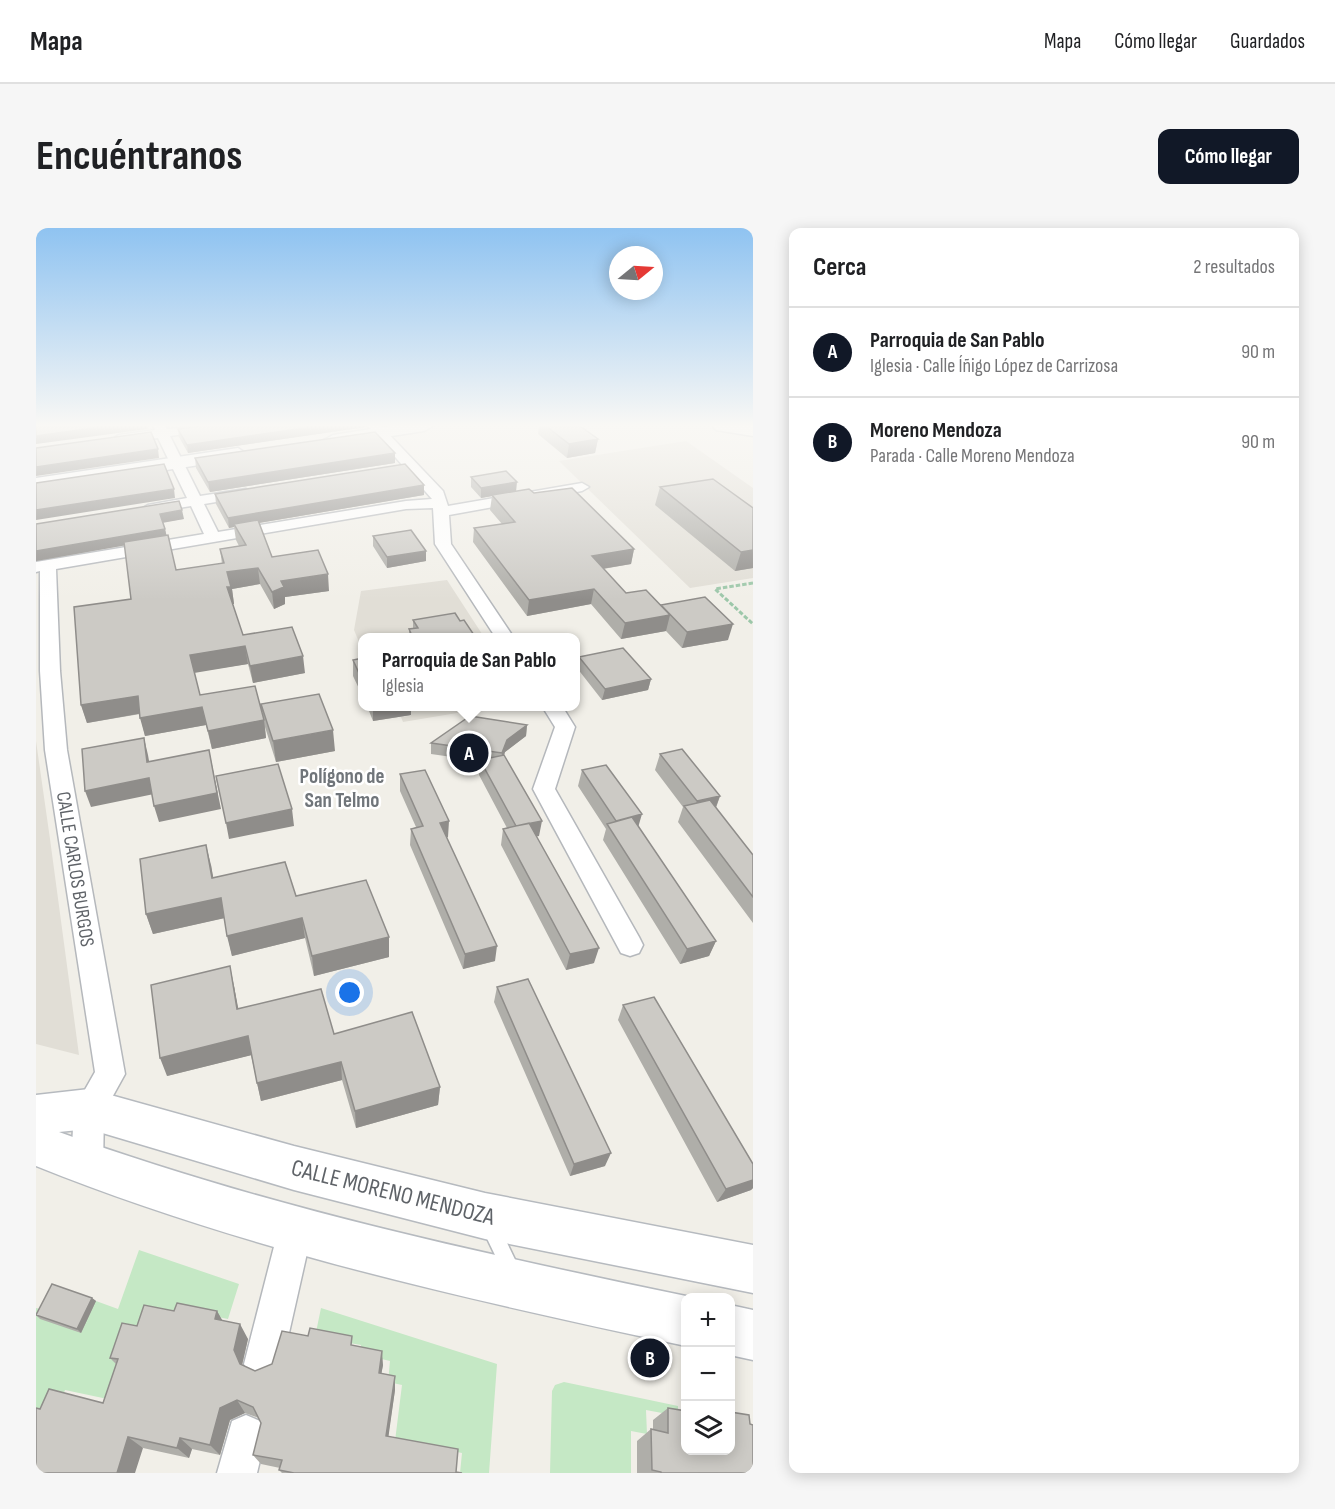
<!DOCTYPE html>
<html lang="es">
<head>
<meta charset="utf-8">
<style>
  :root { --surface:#fff; --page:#f6f6f6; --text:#202124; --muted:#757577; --line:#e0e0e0; --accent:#111827 }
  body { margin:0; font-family:"Sofia Sans Condensed",sans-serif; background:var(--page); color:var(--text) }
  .controls { position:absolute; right:18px; bottom:18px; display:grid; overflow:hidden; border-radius:12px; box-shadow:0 3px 15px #0003 }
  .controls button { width:54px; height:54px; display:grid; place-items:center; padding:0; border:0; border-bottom:2px solid var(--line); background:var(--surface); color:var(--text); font:30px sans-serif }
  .compass { position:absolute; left:573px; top:18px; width:54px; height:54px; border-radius:50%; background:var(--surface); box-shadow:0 3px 15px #0003; rotate:72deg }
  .you { position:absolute; left:314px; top:765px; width:21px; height:21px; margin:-15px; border:4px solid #fff; border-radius:50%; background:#1a73e8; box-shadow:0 0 0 9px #1a73e833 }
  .badge { display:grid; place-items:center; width:39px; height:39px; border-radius:50%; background:var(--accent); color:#fff; font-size:20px; font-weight:700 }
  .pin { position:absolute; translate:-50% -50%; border:3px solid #fff; box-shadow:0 2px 6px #0006 }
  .popup { position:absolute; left:322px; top:405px; width:222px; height:78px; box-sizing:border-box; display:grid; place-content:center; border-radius:12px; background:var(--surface); filter:drop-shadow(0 2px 4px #0005); font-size:20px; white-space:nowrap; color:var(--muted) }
  .popup b { font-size:22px; color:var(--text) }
  .popup::after { content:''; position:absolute; left:50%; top:100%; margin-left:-12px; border:12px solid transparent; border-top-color:var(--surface) }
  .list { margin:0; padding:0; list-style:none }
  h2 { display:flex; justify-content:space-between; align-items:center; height:78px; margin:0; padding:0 24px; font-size:26px }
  h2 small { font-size:20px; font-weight:400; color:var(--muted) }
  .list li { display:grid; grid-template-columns:39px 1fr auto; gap:18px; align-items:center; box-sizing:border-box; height:90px; padding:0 24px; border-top:2px solid var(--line) }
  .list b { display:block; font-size:22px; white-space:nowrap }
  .list p { margin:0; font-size:20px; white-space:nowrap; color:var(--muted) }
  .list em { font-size:20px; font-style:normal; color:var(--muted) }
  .icon { flex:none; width:33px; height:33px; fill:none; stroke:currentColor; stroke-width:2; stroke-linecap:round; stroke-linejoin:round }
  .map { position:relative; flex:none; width:717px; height:1245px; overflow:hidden; border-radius:12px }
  header { display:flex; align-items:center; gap:36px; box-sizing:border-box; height:84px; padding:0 30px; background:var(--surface); border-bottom:2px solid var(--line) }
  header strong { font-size:28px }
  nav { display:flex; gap:33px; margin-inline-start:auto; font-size:21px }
  .intro { display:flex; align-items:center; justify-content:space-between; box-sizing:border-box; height:144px; padding:0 36px }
  h1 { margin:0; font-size:42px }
  .button { padding:15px 27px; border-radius:12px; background:var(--accent); color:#fff; font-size:21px; font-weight:700 }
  main { display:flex; gap:36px; padding:0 36px }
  aside { flex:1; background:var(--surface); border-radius:12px; box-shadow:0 3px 15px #0003 }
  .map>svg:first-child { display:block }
</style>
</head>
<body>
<header>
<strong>Mapa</strong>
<nav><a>Mapa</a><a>Cómo llegar</a><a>Guardados</a></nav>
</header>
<div class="intro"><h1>Encuéntranos</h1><a class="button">Cómo llegar</a></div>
<main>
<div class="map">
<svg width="717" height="1245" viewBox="0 0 717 1245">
  <rect width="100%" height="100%" fill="#f1efe8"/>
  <path fill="#e1ded6" d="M 650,213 L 717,260 L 717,350 L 654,360 L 523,233 Z
    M 411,352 L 448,409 L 326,410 L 326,421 L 318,402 L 325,363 Z
    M 371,479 L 457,479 L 367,494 L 365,489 L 375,488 Z
    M 0,513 L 14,611 L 43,827 L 0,816 Z"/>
  <path fill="#c5e8c5" d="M 103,1022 L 203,1056 L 192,1091 L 151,1083 L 81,1173 L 29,1162 L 22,1182 L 5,1178 L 0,1190 L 0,1080 L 9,1082 L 60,1073 L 82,1081 Z
    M 285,1080 L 461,1136 L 453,1245 L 424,1245 L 426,1225 L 381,1216 L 358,1221 L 366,1157 L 352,1154 L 354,1133 L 324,1126 L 325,1117 L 279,1109 Z
    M 528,1154 L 642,1178 L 642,1188 L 610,1182 L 611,1206 L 595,1203 L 595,1245 L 514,1245 L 516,1163 L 519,1157 Z"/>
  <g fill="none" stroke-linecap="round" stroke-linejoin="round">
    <g stroke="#b5b8bc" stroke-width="3">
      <path id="lane" d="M 455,991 L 461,994 L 485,1044 L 482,1050 L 476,1053 L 470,1050 L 446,1000 L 449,994 Z"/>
    </g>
    <g stroke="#b5b8bc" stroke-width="3">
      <path id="street" d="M 117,198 L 129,198 L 131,201 L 185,198 L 179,202 L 134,208 L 164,268 L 210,261 L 217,265 L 210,269 L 168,276 L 182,304 L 370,273 L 396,271 L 332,198 L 345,198 L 407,263 L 412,278 L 546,255 L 553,259 L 546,263 L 413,287 L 415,316 L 478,410 L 460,410 L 399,316 L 397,280 L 370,281 L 20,341 L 24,443 L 31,522 L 89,846 L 68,884 L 67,938 L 62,949 L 51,954 L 40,949 L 35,938 L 38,881 L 59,844 L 9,522 L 4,443 L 4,343 L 0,344 L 0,334 L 168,306 L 155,278 L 112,285 L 105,281 L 112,277 L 151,270 L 122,210 L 83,215 L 76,211 L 83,207 L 119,202 Z
        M 506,478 L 526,478 L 539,499 L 519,561 L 603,709 L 607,717 L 603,725 L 594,728 L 585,725 L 497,561 L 519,499 Z
        M 259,986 L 271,991 L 276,1003 L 246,1136 L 240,1149 L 227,1155 L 214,1149 L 208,1136 L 242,1003 L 247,991 Z
        M 210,1187 L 224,1193 L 230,1207 L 221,1245 L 181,1245 L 196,1193 Z"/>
    </g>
    <g stroke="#b6babf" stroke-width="3">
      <path id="secondary" d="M 354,198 L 397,198 L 388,203 L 297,217 L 288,212 L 297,207 Z
        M 677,198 L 717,198 L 717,208 L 680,202 Z
        M 202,220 L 211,226 L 209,230 L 0,262 L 0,250 Z
        M 53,861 L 258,918 L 449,965 L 717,1017 L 717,1065 L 449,1011 L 258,962 L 53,901 L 23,904 C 227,978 439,1024 650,1068 L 654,1070 L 650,1070 L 650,1118 C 430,1071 209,1022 0,938 L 0,867 Z
        M 694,1077 L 717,1082 L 717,1132 L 694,1127 Z"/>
    </g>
    <path stroke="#9cc7a9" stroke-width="3" stroke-dasharray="4.5 2" stroke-linecap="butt" d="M 717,355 L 679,361 L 717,396"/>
    <use href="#lane" fill="#fff" fill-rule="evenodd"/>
    <use href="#street" fill="#fff" fill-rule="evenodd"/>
    <use href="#secondary" fill="#fff" fill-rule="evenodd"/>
  </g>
  <path fill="#afaea9" d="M 503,198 L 544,198 L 562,211 L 559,225 L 531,230 L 502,206 Z
    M 330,199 L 152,225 L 143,209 L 142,201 Z
    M 159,230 L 359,235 L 174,264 L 160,240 Z
    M 435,249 L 480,263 L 498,265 L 598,321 L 595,336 L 567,341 L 590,365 L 625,377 L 692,412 L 646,420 L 630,403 L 585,411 L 555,376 L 491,388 L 437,314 L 438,300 L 466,296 L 454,282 L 456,268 L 445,270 L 435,259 Z
    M 624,259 L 717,280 L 717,340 L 699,343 L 619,277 Z
    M 179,266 L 388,267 L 223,295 L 236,329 L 293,363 L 249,369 L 249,376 L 238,381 L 224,356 L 196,361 L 198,376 L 196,376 L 207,407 L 269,445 L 217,455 L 212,436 L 158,444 L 164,467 L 227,488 L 225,476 L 299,523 L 240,534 L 229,499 L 230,510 L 176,521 L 170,497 L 109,508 L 104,486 L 51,495 L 45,477 L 95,371 L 89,317 L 0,333 L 0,296 L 148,291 L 127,294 L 140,342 L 186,336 L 184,321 L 203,318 L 200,312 L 198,299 L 193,300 L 180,276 Z
    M 337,308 L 390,323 L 390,333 L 351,340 L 337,318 Z
    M 377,392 L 424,393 L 440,410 L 373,410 L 373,401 L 377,401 Z
    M 543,429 L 615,451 L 612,462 L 566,472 L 541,440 Z
    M 327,430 L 327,469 L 317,448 L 317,432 Z
    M 331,478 L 375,478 L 375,487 L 337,493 Z
    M 491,497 L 490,508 L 469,524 L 468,527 L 503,608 L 500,608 L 558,735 L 530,742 L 465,617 L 467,601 L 471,600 L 443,547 L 444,533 L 395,526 L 395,515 Z
    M 624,526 L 684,568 L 680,580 L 717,627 L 717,695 L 642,594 L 647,579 L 619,542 Z
    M 546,542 L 602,598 L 680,713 L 673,728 L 644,736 L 567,612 L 570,601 L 542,558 Z
    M 364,546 L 412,609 L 410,610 L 459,733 L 427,741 L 374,617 L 375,601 L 380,599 L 364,563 Z
    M 175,637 L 177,650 L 260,668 L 353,729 L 278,748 L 269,710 L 196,728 L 188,690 L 117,706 L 110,686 Z
    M 198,758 L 202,781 L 298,806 L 404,859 L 402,877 L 320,900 L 306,852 L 225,873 L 215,827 L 131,848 Z
    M 461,759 L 569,938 L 534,948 L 458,774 Z
    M 587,777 L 717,936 L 717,960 L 715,962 L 681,974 L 582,792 Z
    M 56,1070 L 60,1073 L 45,1105 L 4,1091 L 0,1087 Z
    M 138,1083 L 181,1083 L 186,1092 L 212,1111 L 206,1137 L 219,1143 L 318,1118 L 347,1137 L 345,1146 L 359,1162 L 352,1208 L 420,1244 L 426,1245 L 246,1245 L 243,1242 L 244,1240 L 225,1236 L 217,1227 L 225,1195 L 223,1190 L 209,1185 L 194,1192 L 184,1227 L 156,1221 L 153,1230 L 107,1220 L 4,1181 L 67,1175 L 80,1136 L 74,1130 L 101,1098 Z
    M 632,1180 L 714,1196 L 717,1245 L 601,1245 L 601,1213 L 615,1201 L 617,1202 L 617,1192 Z"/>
  <path fill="#8f8d8a" d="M 71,198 L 111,198 L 112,201 L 0,216 L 0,208 Z
    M 282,198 L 331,198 L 330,199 L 152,225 L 151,217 Z
    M 562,211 L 559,225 L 531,230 L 533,216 Z
    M 122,221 L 123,230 L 0,248 L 0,239 Z
    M 359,225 L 359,235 L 174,264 L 172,254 Z
    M 481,254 L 480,264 L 445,270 L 445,260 Z
    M 388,257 L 388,267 L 199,299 L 198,296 L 198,299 L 193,300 L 192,290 Z
    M 138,261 L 139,270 L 0,292 L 0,282 Z
    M 146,282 L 148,291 L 126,295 L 124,286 Z
    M 129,301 L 131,310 L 0,333 L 0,323 Z
    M 598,321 L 595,336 L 553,343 L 556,328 Z
    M 717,322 L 717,340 L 699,343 L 705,324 Z
    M 390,323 L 390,333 L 351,340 L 351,329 Z
    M 222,340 L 224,356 L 196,361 L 198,376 L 194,376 L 191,359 L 191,344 Z
    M 292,346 L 293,363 L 249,369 L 249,376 L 238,381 L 236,364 L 245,353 Z
    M 558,361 L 555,376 L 491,388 L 493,372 Z
    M 634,387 L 630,403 L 585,411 L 589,395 Z
    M 697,396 L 692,412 L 646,420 L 651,404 Z
    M 209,418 L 212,436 L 158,445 L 154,427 Z
    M 267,428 L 269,445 L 217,455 L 214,438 Z
    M 615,451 L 612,462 L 566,472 L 569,461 Z
    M 102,468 L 107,485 L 51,495 L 45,477 Z
    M 337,478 L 375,478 L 375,487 L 337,493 Z
    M 166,479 L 170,497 L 109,508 L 104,490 Z
    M 228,492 L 230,510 L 176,521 L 172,503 Z
    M 491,497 L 490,508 L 469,524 L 465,536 L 466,525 L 471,512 Z
    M 297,502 L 299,523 L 240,534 L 237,513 Z
    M 108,510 L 112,527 L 116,550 L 111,534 Z
    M 173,522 L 185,581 L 123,594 L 118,578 Z
    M 113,550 L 118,566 L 55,579 L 49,563 Z
    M 684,568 L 678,584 L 656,588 L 661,573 Z
    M 256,581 L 258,598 L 193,611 L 190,595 Z
    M 606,586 L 601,603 L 580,593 Z
    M 413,593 L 412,609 L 403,611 L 404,595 Z
    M 506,593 L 503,608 L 478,613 L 480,598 Z
    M 170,617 L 175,637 L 181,670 L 176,650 Z
    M 185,670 L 189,690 L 117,706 L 110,686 Z
    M 266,690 L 269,710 L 196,728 L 191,708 Z
    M 353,709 L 353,729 L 278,748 L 276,728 Z
    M 680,713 L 673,728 L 644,736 L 651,721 Z
    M 461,718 L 459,733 L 427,741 L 429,726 Z
    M 563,720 L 558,735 L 530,742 L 534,726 Z
    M 194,738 L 198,758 L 206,800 L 201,781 Z
    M 212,808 L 216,827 L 131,848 L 124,830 Z
    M 305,834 L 306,852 L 225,873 L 221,855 Z
    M 404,859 L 402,877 L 320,900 L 319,883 Z
    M 575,925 L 569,938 L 534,948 L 538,936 Z
    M 717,952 L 717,960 L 715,962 L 681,974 L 690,961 Z
    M 56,1070 L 60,1073 L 45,1105 L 41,1101 Z
    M 181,1083 L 190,1099 L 179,1091 Z
    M 204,1096 L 212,1111 L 206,1137 L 204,1136 L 198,1122 Z
    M 346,1123 L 347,1137 L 343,1159 L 343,1145 Z
    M 359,1148 L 359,1162 L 351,1219 L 350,1208 Z
    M 201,1172 L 209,1185 L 194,1192 L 184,1227 L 174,1217 L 184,1180 Z
    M 92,1209 L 107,1220 L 99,1245 L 81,1245 Z
    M 144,1210 L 156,1221 L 153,1230 L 141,1220 Z"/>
  <path fill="#cccac5" stroke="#8f8d8a" stroke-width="1.5" d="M 0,198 L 71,198 L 0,208 Z
    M 164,198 L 282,198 L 151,217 L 142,201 Z
    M 510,198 L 544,198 L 562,211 L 533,216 Z
    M 115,204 L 122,221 L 0,239 L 0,220 Z
    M 339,204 L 359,225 L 172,254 L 159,230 Z
    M 128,236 L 138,261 L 0,282 L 0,255 Z
    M 369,236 L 388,257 L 192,290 L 179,266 Z
    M 470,243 L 481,254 L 445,260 L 435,249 Z
    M 677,251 L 717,280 L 717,322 L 705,324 L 624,259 Z
    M 536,260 L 598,321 L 556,328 L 590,365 L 610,362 L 634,387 L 589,395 L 558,361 L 493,372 L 438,300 L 479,294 L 456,267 L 493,261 L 498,265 Z
    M 143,273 L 146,282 L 124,286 L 129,301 L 0,323 L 0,296 Z
    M 222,292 L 236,329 L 282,322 L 292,346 L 245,353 L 248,359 L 236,364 L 222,340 L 191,344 L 195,359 L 191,359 L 207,407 L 256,399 L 267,428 L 214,438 L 209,418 L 154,427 L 164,467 L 219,458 L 228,492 L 172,503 L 166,479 L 104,490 L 102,468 L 45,477 L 38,379 L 95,371 L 88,314 L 132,307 L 140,342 L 188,335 L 184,321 L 210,317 L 198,296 Z
    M 375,302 L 390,323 L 351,329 L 337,308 Z
    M 669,369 L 697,396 L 651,404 L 625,377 Z
    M 419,385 L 424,393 L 428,392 L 440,410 L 377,410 L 373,401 L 382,400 L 377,392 Z
    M 587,420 L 615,451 L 569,461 L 543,429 Z
    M 327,430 L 327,454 L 317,432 Z
    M 283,466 L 297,502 L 237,513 L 225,476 Z
    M 434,488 L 491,497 L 471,512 L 466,525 L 395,515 Z
    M 108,510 L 111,534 L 173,522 L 181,565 L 118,578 L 113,550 L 49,563 L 46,521 Z
    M 646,521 L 684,568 L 661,573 L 624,526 Z
    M 468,527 L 506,593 L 480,598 L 444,532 Z
    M 242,536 L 256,581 L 190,595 L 180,548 Z
    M 570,537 L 606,586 L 580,593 L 546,542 Z
    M 389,542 L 413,593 L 404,595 L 461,718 L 429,726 L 375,601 L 387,598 L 364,546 Z
    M 674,572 L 717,627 L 717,669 L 648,578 Z
    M 596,589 L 680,713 L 651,721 L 571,596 Z
    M 493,595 L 563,720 L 534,726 L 467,601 Z
    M 170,617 L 176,650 L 249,634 L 260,668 L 330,652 L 353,709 L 276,728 L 266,690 L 191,708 L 185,670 L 110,686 L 104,631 Z
    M 194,738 L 201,781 L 285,761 L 298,806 L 376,784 L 404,859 L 319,883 L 305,834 L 221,855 L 212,808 L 124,830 L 115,757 Z
    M 492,751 L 575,925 L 538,936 L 461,759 Z
    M 618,769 L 717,936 L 717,952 L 690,961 L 587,777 Z
    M 16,1056 L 56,1070 L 41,1101 L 0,1087 Z
    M 141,1075 L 181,1083 L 179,1091 L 204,1096 L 198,1122 L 204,1136 L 219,1143 L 236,1136 L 246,1103 L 272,1108 L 274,1100 L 316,1108 L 315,1117 L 346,1123 L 343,1145 L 359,1148 L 350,1208 L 422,1221 L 420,1244 L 426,1245 L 258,1245 L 243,1242 L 246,1232 L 217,1227 L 225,1195 L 217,1179 L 201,1172 L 184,1180 L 174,1217 L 144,1210 L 141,1220 L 92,1209 L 81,1245 L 0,1245 L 0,1180 L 4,1181 L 13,1161 L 67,1175 L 82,1131 L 74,1130 L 86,1095 L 101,1098 L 108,1077 L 138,1083 Z
    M 632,1180 L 650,1183 L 650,1222 L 694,1222 L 694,1184 L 713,1187 L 714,1196 L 717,1197 L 717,1245 L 625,1245 L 625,1244 L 616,1242 L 615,1201 L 632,1205 Z"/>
  <linearGradient id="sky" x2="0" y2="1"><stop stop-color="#8fc3f1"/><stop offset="0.53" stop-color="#f9f8f5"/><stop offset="1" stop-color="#f9f8f5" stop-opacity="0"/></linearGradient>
  <rect width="717" height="372" fill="url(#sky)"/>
  <g text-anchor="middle" stroke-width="5" stroke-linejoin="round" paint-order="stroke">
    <g font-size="20" fill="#5f6368" stroke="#fff">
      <text transform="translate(40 641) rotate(81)" y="7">CALLE CARLOS BURGOS</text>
    </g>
    <g font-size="21" font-weight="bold" fill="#70757a" stroke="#fff">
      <text x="306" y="555">Polígono de<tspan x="306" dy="24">San Telmo</tspan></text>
    </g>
    <g font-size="24" fill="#5f6368" stroke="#fff">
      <text transform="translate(357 964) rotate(14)" y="8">CALLE MORENO MENDOZA</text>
    </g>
  </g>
</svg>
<div class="controls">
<button>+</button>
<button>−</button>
<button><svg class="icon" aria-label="layers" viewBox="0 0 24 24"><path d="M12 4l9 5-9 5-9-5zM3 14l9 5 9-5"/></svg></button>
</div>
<svg class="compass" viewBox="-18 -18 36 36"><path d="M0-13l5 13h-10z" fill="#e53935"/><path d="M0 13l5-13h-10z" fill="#757577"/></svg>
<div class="you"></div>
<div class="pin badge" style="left:433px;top:525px">A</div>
<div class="popup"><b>Parroquia de San Pablo</b>Iglesia</div>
<div class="pin badge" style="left:614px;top:1130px">B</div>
</div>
<aside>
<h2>Cerca<small>2 resultados</small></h2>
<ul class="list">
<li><span class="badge">A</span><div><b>Parroquia de San Pablo</b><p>Iglesia · Calle Íñigo López de Carrizosa</p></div><em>90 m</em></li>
<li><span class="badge">B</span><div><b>Moreno Mendoza</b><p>Parada · Calle Moreno Mendoza</p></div><em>90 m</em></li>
</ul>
</aside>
</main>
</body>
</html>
